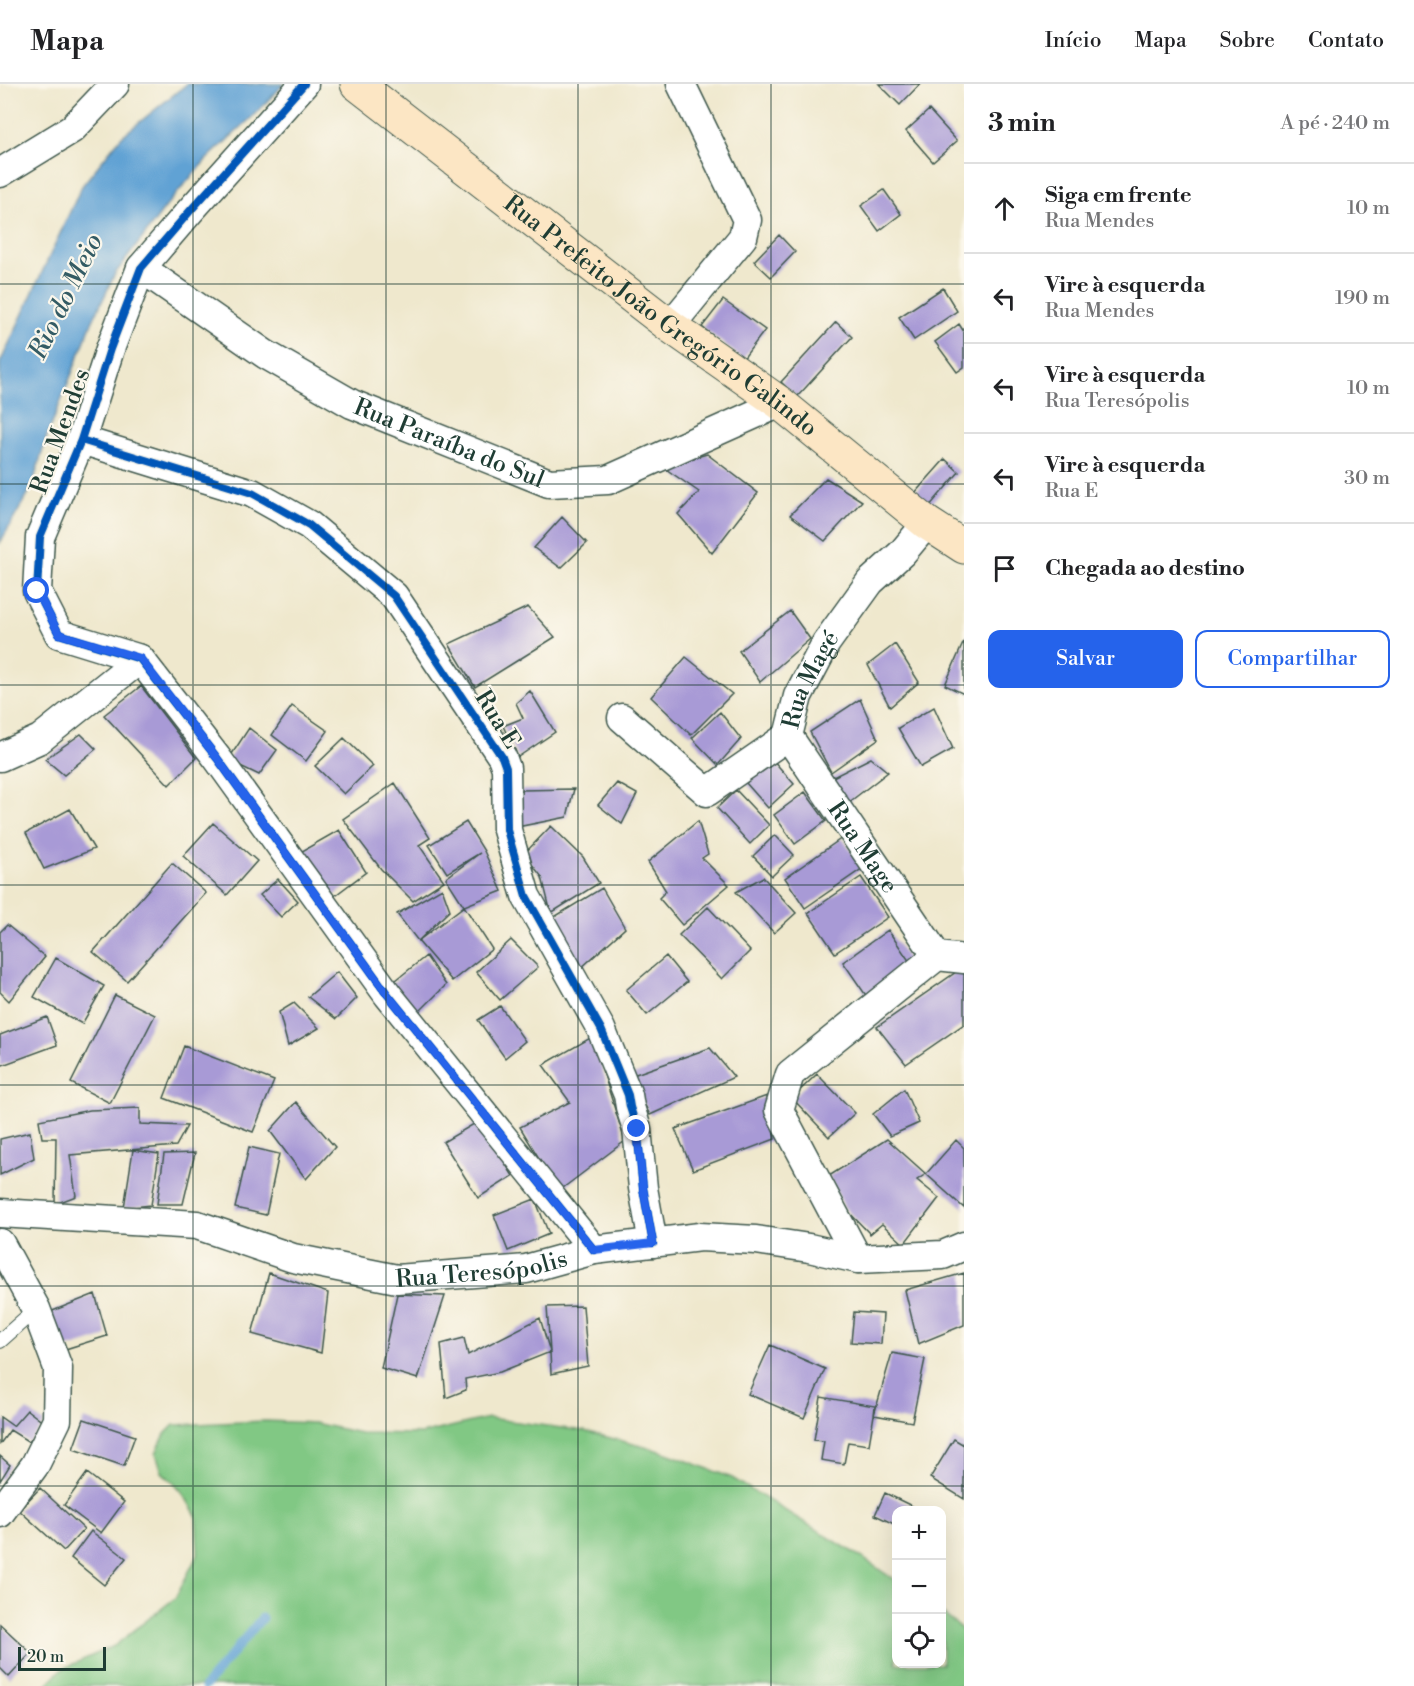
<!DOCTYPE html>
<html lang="pt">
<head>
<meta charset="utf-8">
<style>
  :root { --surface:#fff; --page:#f6f6f6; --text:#202124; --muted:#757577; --line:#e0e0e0; --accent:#2563eb }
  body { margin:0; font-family:"Libre Bodoni",serif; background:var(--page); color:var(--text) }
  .controls { position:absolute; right:18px; bottom:18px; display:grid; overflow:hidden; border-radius:12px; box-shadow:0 6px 24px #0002 }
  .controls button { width:54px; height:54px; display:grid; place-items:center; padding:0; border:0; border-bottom:2px solid var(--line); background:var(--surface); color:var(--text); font:30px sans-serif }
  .scale { position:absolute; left:18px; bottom:15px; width:88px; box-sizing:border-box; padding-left:6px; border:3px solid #1f3d34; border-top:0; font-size:16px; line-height:21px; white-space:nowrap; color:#1f3d34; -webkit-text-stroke:4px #fbf7ec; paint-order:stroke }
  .stop { position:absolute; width:18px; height:18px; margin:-14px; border:4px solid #2563eb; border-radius:50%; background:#fff }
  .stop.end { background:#2563eb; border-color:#fff; box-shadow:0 2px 6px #0008 }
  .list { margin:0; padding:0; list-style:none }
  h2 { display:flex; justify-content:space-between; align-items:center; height:78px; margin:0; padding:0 24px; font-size:26px }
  h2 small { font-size:20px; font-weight:400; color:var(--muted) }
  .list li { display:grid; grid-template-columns:39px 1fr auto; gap:18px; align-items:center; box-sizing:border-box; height:90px; padding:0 24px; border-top:2px solid var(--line) }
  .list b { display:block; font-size:22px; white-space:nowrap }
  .list p { margin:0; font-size:20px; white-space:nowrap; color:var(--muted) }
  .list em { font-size:20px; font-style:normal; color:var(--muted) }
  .actions { display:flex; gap:12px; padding:18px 24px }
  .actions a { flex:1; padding:14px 0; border:2px solid var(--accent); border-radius:12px; text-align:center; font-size:21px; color:var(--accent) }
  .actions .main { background:var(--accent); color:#fff }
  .icon { flex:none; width:33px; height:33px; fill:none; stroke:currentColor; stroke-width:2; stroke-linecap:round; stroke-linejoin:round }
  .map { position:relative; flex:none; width:964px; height:1602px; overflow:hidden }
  header { display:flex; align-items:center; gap:36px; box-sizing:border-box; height:84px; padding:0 30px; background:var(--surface); border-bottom:2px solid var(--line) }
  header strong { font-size:28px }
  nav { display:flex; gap:33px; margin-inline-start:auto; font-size:21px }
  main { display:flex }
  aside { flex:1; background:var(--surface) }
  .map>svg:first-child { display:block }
</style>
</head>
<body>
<header>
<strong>Mapa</strong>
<nav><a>Início</a><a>Mapa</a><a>Sobre</a><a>Contato</a></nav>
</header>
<main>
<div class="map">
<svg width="964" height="1602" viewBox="0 0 964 1602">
  <rect width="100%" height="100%" fill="#fbf7ec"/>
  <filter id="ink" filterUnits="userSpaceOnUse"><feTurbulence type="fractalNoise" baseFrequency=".0167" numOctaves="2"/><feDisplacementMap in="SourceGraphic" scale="12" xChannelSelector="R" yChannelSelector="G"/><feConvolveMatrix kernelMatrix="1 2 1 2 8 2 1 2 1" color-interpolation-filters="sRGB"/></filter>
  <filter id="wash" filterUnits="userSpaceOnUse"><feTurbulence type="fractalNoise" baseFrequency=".008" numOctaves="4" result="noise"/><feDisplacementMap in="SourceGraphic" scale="24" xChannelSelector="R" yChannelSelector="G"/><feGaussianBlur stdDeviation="1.35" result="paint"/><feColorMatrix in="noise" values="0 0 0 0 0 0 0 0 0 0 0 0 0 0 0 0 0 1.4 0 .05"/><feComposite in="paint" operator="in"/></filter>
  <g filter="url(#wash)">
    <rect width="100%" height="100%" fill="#efe8cd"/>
    <path fill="#81c884" stroke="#50825c" stroke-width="1.5" d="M 488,1334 L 584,1347 L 664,1368 L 732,1394 L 861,1473 L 896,1497 L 896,1580 L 942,1580 L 942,1529 L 964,1547 L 964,1602 L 45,1602 L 62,1585 L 114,1562 L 175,1514 L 198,1470 L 196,1431 L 181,1406 L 162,1388 L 156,1369 L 165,1350 L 174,1341 L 266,1337 L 314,1339 L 360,1349 L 421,1350 Z"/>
    <path fill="#61a2d4" stroke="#407084" stroke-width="1.5" d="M 187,0 L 284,0 L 250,35 L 206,76 L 171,116 L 115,190 L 91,241 L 46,355 L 32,403 L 0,459 L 0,279 L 82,102 L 121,53 Z"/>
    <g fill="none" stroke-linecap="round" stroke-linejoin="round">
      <path stroke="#61a2d4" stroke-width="9" d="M 205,1602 L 262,1534"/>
    </g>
    <g id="blocks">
      <path fill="#a89ad6" d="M 879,0 L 920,0 L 900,21 Z
        M 929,26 L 957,57 L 933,78 L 906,47 Z
        M 884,106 L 901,130 L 879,147 L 861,122 Z
        M 779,151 L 795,168 L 771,193 L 754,177 Z
        M 943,204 L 957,227 L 914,256 L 899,233 Z
        M 723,216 L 765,246 L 743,275 L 702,243 Z
        M 836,238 L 852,253 L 797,313 L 781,298 Z
        M 959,240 L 964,248 L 964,283 L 957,288 L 935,258 Z
        M 707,370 L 758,409 L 712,469 L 678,430 L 699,408 L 663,383 Z
        M 945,375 L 959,388 L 928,424 L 913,411 Z
        M 826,394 L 862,417 L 825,457 L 790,431 Z
        M 562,433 L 587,459 L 561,484 L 534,464 Z
        M 528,523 L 555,553 L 475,603 L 449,560 Z
        M 790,527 L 810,555 L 760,598 L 739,567 Z
        M 964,557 L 964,610 L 945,601 Z
        M 895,560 L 919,598 L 890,623 L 868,581 Z
        M 686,573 L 732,610 L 691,651 L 651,613 Z
        M 141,602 L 196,674 L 169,701 L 104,631 Z
        M 530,607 L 555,648 L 518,673 L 503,642 L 523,634 L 516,619 Z
        M 860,615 L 878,655 L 831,688 L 810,648 Z
        M 292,622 L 328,647 L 306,677 L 272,651 Z
        M 934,623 L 953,665 L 921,683 L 898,644 Z
        M 720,628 L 741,655 L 718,681 L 692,654 Z
        M 249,644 L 277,666 L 259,691 L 228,676 Z
        M 81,650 L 96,665 L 64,691 L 45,675 Z
        M 344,654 L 373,682 L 344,710 L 315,682 Z
        M 871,674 L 888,688 L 848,719 L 831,694 Z
        M 772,675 L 794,700 L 768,724 L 746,699 Z
        M 395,699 L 430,754 L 419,761 L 444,797 L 413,817 L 381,785 L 343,735 Z
        M 617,699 L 637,710 L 622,740 L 598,721 Z
        M 574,705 L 567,733 L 517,743 L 521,706 Z
        M 736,706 L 769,741 L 750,760 L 717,724 Z
        M 805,708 L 826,737 L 795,760 L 774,731 Z
        M 70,725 L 94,765 L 44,785 L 26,749 Z
        M 698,737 L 708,770 L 702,774 L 729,801 L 682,841 L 659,814 L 666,807 L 648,778 Z
        M 466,738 L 484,767 L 502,807 L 464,822 L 492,865 L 452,897 L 418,857 L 464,822 L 446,794 L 480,769 L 447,789 L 429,761 Z
        M 213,739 L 257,777 L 227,811 L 183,772 Z
        M 551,742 L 583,773 L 599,799 L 551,829 L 542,793 L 524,770 Z
        M 339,746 L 366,788 L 329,816 L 297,770 Z
        M 775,751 L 794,771 L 772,792 L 753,772 Z
        M 842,754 L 863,784 L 805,824 L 785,794 Z
        M 172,779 L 206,809 L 127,897 L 93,868 Z
        M 763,793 L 796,829 L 774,849 L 736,808 Z
        M 861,793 L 888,833 L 835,869 L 808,829 Z
        M 278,795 L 298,817 L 281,833 L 260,811 Z
        M 442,804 L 450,826 L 418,857 L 397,830 Z
        M 602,804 L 625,844 L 580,885 L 551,835 Z
        M 708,823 L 750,867 L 722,895 L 679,851 Z
        M 7,841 L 45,873 L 9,917 L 0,908 L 0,848 Z
        M 888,846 L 912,881 L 867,913 L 843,878 Z
        M 511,856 L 538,883 L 500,916 L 476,888 Z
        M 426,872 L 446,901 L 417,930 L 391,900 Z
        M 666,872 L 687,898 L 647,931 L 626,906 Z
        M 56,874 L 104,902 L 82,940 L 34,913 Z
        M 962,884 L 964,886 L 964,940 L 906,980 L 877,943 Z
        M 337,888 L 357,914 L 336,935 L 308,913 Z
        M 115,911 L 155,931 L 110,1019 L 71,999 Z
        M 294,919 L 319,944 L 288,962 L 279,928 Z
        M 500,922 L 525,957 L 505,974 L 478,936 Z
        M 47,933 L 57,961 L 0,982 L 0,951 Z
        M 592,953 L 625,1057 L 559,1107 L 520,1043 L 570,1018 L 543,981 Z
        M 184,962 L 274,997 L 253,1048 L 164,1014 Z
        M 710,964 L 734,993 L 650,1031 L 630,992 Z
        M 817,990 L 855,1029 L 829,1053 L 792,1014 Z
        M 904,1005 L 919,1039 L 890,1052 L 873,1030 Z
        M 767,1012 L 775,1055 L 693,1086 L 675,1045 Z
        M 296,1018 L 335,1063 L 306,1095 L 270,1047 Z
        M 140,1024 L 140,1040 L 187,1042 L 176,1062 L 70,1071 L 76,1112 L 55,1120 L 56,1054 L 42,1054 L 39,1036 L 90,1026 Z
        M 479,1037 L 513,1092 L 478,1114 L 443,1058 Z
        M 30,1048 L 34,1074 L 0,1091 L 0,1055 Z
        M 887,1055 L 926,1090 L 956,1056 L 964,1064 L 964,1124 L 926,1090 L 917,1096 L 939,1114 L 904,1160 L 882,1140 L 870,1150 L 844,1123 L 829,1092 Z
        M 249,1063 L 279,1070 L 266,1131 L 235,1124 Z
        M 133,1066 L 159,1070 L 151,1121 L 124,1124 Z
        M 195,1069 L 183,1120 L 157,1120 L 164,1070 Z
        M 535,1115 L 549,1150 L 508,1167 L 494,1131 Z
        M 269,1189 L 328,1209 L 321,1269 L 252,1250 Z
        M 964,1189 L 964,1241 L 918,1260 L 905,1206 Z
        M 95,1210 L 107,1252 L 59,1267 L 45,1230 Z
        M 397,1210 L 445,1212 L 418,1295 L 381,1284 Z
        M 583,1222 L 588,1282 L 551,1290 L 550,1268 L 500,1288 L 465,1295 L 466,1306 L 446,1314 L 441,1260 L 464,1254 L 468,1271 L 540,1234 L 550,1268 L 547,1223 Z
        M 854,1228 L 883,1230 L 881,1260 L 851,1258 Z
        M 770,1261 L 825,1285 L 804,1334 L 748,1310 Z
        M 892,1269 L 925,1275 L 912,1338 L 874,1331 L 869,1361 L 848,1358 L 844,1380 L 821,1376 L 824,1357 L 814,1356 L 821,1313 L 875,1322 L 874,1331 Z
        M 27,1326 L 44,1339 L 29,1358 L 10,1346 L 0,1360 L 0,1333 L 13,1342 Z
        M 84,1335 L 135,1352 L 124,1382 L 73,1365 Z
        M 954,1355 L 964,1361 L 964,1415 L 930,1394 Z
        M 0,1372 L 10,1381 L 0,1397 Z
        M 87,1389 L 124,1418 L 101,1449 L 64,1421 Z
        M 40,1404 L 84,1445 L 64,1467 L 19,1426 Z
        M 885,1409 L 916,1424 L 914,1426 L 896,1426 L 896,1441 L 875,1431 Z
        M 91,1447 L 126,1474 L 104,1501 L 71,1474 Z
        M 0,1540 L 31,1569 L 9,1593 L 0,1584 Z"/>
    </g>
  </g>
  <g filter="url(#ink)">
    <use href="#blocks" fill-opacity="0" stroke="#3e574b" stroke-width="1.5"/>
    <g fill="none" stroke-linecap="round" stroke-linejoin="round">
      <g stroke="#3e574b" stroke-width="16">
        <path id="lane" d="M 0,1257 L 36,1225"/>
      </g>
      <g stroke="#3e574b" stroke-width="31">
        <g id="street">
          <path d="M 304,0 L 190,127 L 141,184 L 110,265 L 81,356 L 40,453 L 37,507 L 59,550 L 140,575 L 217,674 L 388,911 L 594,1166"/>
          <path d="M 0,89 L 72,45 L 115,0"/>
          <path id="s1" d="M 141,184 L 265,270 L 352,320 L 549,399 L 608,396 L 780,319"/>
          <path d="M 670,242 L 743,153 L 747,136 L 681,0"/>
          <path d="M 81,356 L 252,409 L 309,441 L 394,512 L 502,673 L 506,684 L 507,746 L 526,812 L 601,945 L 628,1011 L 630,1023 L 637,1045 L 643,1104 L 653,1159"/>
          <path id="s2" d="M 622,634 L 707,708 L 788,652 L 798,612 L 826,559 L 870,498 L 902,469 L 927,439"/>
          <path id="s3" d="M 788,652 L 937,872"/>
          <path d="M 0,673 L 40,655 L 140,575"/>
          <path id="s4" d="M 0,1129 L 197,1141 L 293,1174 L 397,1195 L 526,1185 L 594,1166 L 700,1153 L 756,1156 L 809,1164 L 858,1175 L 943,1171 L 964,1162"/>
          <path d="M 0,1159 L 36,1225 L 58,1284 L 57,1336 L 35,1381 L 0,1429"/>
          <path d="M 858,1175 L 779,1026 L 790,990 L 937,872 L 964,875"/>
        </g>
      </g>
      <g stroke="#3e574b" stroke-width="35">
        <g id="secondary">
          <path id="s5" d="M 357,0 L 670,242 L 780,319 L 927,439 L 964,463"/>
        </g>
      </g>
      <use href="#lane" stroke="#fff" stroke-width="14"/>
      <use href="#street" stroke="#fff" stroke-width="28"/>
      <use href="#secondary" stroke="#fce6c4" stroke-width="33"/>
      <g stroke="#fbf7ec" stroke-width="11">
        <path id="cycleway" d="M 304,0 L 190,127 L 141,184 L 110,265 L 81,356 L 40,453 L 37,507 L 59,550 L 140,575 L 217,674 L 388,911 L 594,1166
          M 81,356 L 252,409 L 309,441 L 394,512 L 502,673 L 506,684 L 507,746 L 526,812 L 601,945 L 628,1011 L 630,1023 L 637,1045 L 643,1104 L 653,1159"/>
      </g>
      <use href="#cycleway" stroke="#0057b8" stroke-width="8"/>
    </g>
  </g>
  <g fill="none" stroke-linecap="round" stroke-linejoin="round" filter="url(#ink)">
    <path stroke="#2563eb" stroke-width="8" d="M 37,507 L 59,550 L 140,574 L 217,674 L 388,911 L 594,1166 L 653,1159 L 643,1104 L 637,1045"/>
  </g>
  <path fill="none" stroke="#1f3d34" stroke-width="1.5" stroke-opacity="0.55" d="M 193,0 L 193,1602M 386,0 L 386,1602M 578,0 L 578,1602M 771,0 L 771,1602M 0,200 L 964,200M 0,400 L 964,400M 0,601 L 964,601M 0,801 L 964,801M 0,1001 L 964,1001M 0,1202 L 964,1202M 0,1402 L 964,1402"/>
  <g text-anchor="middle" stroke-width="4.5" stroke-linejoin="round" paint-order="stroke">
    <g font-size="24" fill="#1f3d34" stroke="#fbf7ec">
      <text dy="8" stroke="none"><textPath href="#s5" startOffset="382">Rua Prefeito João Gregório Galindo</textPath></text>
      <text transform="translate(60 347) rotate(-70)" y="8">Rua Mendes</text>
      <text dy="8" stroke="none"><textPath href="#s1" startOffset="356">Rua Paraíba do Sul</textPath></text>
      <text dy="8" stroke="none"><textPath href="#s2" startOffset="272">Rua Magé</textPath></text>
      <text transform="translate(498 635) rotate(58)" y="8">Rua E</text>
      <text dy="8" stroke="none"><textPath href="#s3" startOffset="134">Rua Mage</textPath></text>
      <text dy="8" stroke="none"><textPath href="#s4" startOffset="490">Rua Teresópolis</textPath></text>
    </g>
    <g font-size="26" font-style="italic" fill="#335b64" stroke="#fbf7ec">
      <text transform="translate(65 212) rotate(-64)" y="9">Rio do Meio</text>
    </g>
  </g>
</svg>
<div class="controls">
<button>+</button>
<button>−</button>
<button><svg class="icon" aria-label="locate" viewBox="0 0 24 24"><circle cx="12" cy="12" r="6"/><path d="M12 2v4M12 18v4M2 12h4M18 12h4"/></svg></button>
</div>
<div class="scale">20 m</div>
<div class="stop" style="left:37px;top:507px"></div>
<div class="stop end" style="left:637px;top:1045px"></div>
</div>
<aside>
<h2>3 min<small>A pé · 240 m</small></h2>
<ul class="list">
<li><svg class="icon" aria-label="ahead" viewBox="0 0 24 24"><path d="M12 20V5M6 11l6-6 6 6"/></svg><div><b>Siga em frente</b><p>Rua Mendes</p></div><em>10 m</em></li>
<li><svg class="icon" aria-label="left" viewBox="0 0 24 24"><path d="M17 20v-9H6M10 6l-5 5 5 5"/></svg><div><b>Vire à esquerda</b><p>Rua Mendes</p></div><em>190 m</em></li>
<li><svg class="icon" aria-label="left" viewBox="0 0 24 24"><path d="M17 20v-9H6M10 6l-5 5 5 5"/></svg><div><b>Vire à esquerda</b><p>Rua Teresópolis</p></div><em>10 m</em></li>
<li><svg class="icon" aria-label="left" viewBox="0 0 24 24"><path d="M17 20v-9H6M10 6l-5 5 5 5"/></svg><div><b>Vire à esquerda</b><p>Rua E</p></div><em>30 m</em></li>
<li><svg class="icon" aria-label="arrive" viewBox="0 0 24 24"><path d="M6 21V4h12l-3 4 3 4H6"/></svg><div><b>Chegada ao destino</b></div></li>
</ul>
<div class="actions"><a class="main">Salvar</a><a>Compartilhar</a></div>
</aside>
</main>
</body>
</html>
